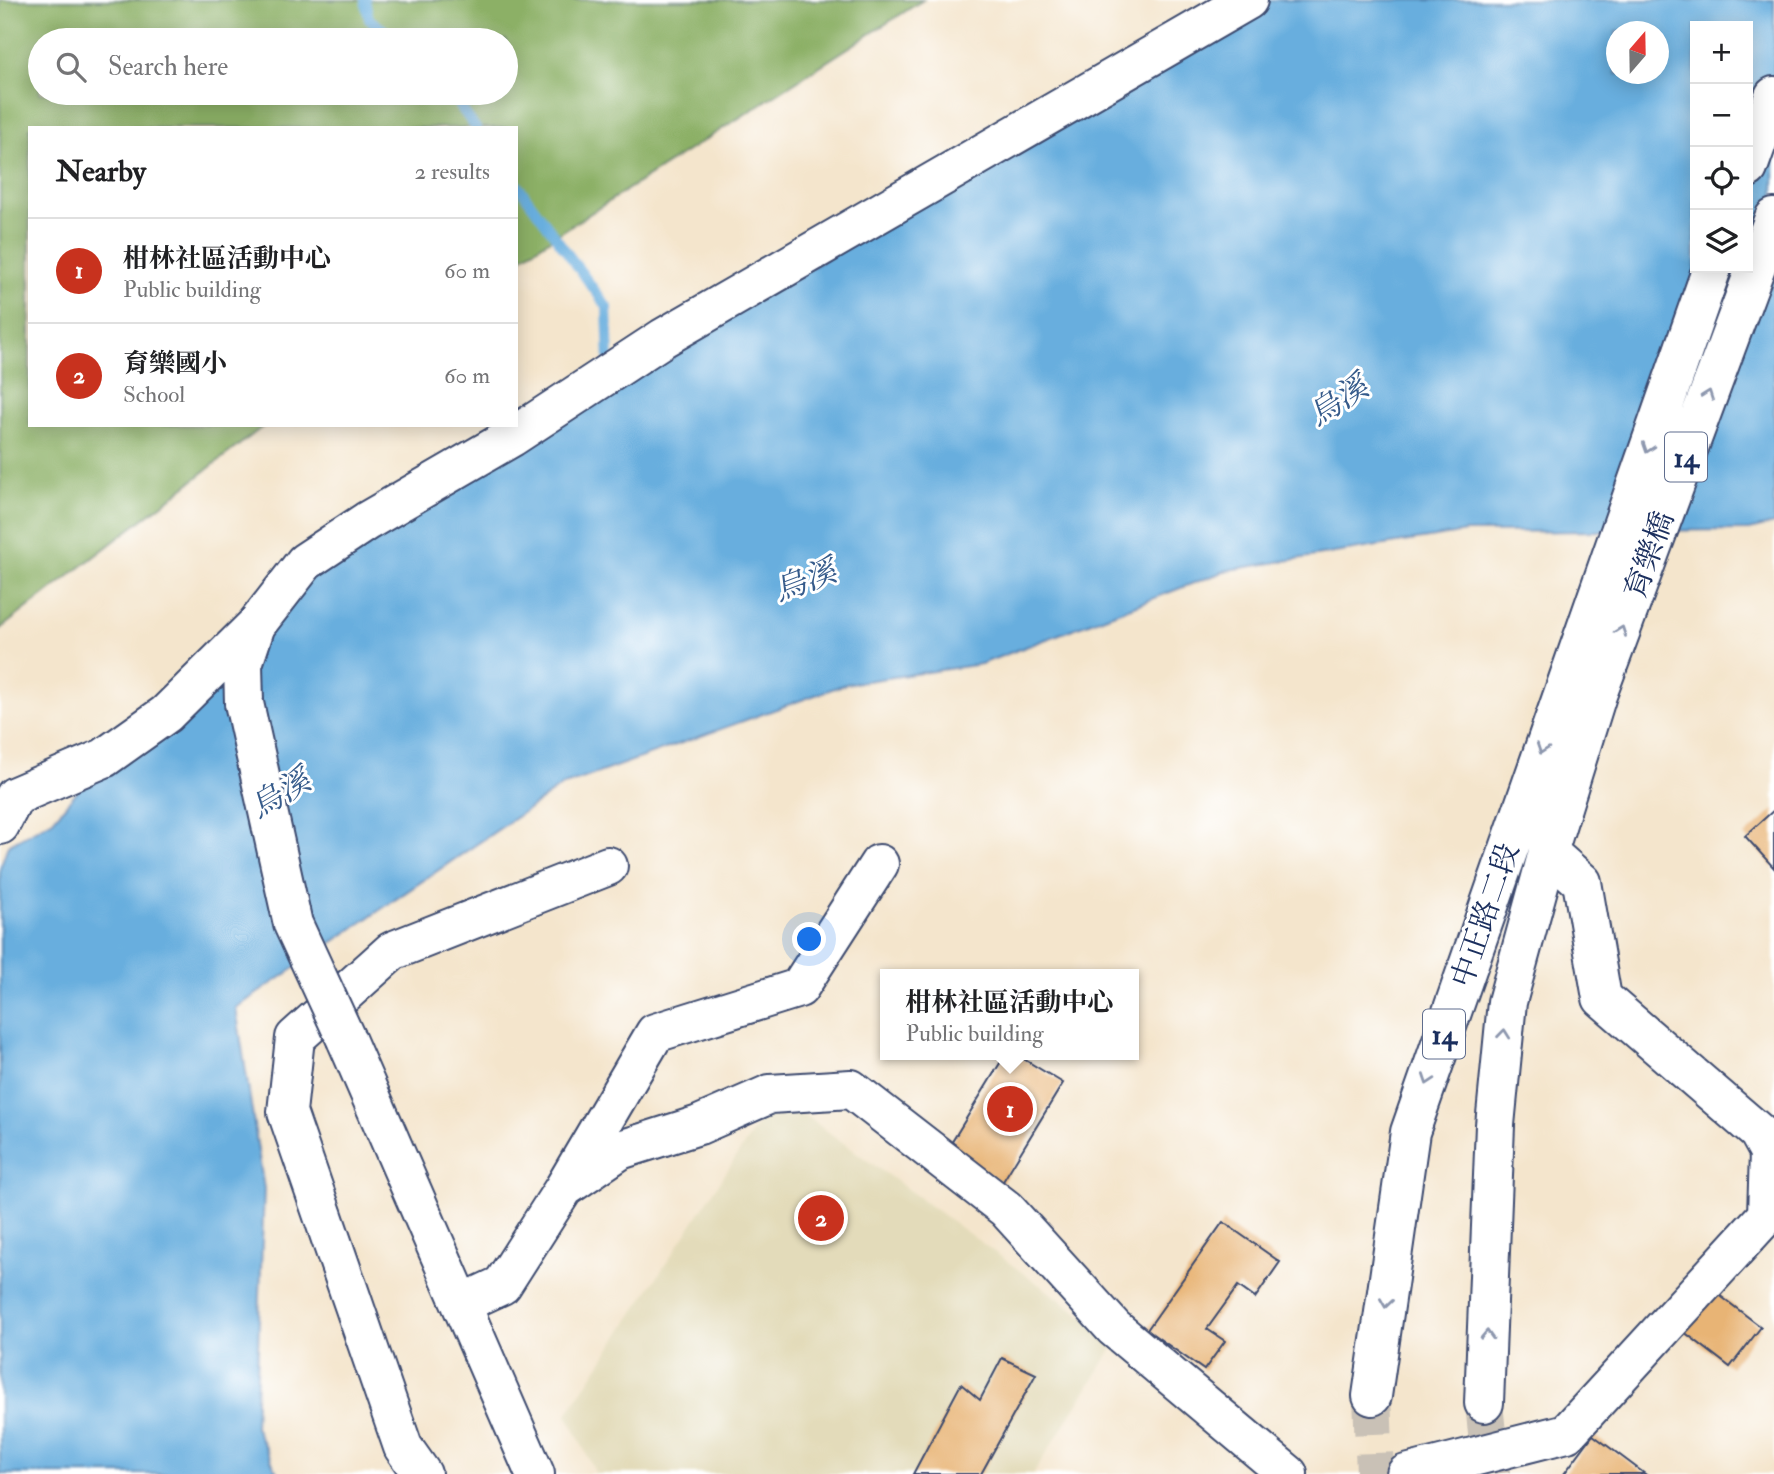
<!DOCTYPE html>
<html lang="en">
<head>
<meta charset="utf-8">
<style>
  :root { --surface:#fff; --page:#f6f6f6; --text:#202124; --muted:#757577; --line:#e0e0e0; --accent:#c8321e }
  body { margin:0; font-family:"IM FELL Double Pica","Noto Serif TC",serif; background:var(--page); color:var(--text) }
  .controls { position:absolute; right:21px; top:21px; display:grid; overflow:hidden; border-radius:0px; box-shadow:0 4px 18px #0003 }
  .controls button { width:63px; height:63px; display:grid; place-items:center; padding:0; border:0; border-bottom:2px solid var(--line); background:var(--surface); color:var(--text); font:35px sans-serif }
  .compass { position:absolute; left:1606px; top:21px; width:63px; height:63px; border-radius:50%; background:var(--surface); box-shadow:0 4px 18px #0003; rotate:20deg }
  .you { position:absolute; left:810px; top:940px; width:24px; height:24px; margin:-18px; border:5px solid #fff; border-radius:50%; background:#1a73e8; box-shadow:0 0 0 10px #1a73e833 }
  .badge { display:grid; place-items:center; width:46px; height:46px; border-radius:50%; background:var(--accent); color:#fff; font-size:23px; font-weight:700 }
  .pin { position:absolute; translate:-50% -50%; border:4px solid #fff; box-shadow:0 2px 7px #0006 }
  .popup { position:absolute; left:880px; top:969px; width:259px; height:91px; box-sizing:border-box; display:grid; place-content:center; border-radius:0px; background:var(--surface); filter:drop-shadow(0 2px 5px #0005); font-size:23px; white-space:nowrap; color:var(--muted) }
  .popup b { font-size:26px; color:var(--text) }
  .popup::after { content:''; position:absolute; left:50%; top:100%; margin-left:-14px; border:14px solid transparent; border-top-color:var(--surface) }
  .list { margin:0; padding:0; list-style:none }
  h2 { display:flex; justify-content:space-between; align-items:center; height:91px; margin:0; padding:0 28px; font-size:30px }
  h2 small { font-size:23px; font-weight:400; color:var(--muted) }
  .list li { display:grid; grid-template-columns:46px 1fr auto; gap:21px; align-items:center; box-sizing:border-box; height:105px; padding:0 28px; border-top:2px solid var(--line) }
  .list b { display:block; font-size:26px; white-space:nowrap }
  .list p { margin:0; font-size:23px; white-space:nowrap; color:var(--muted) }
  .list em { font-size:23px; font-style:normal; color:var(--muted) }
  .icon { flex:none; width:38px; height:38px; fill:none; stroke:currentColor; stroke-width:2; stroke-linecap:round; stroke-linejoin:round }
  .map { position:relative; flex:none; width:1774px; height:1474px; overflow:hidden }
  .search { position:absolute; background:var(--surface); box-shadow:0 4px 18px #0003; left:28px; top:28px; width:490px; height:77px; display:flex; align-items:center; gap:18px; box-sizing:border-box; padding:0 24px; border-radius:38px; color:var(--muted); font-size:26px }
  .panel { position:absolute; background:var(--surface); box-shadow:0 4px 18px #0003; left:28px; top:126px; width:490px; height:301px; border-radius:0px }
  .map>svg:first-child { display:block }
</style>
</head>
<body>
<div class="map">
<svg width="1774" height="1474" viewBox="0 0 1774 1474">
  <rect width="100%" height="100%" fill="#fff"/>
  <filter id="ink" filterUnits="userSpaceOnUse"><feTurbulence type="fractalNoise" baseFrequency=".0143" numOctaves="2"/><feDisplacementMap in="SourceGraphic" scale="14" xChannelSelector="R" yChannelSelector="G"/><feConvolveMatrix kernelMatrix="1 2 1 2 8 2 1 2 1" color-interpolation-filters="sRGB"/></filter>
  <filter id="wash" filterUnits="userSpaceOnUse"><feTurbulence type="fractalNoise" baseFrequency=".00686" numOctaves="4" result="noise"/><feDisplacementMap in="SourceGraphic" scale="28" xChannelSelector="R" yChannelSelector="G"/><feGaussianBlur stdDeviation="1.57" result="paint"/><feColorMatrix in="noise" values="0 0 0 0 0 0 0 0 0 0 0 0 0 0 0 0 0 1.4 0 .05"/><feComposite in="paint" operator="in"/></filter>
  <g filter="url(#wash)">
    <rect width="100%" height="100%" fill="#f4e5cc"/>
    <path fill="#e3dbba" d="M 777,1095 L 1117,1341 L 1033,1474 L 596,1474 L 567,1414 Z"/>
    <path fill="#8cb066" stroke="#547062" stroke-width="2" fill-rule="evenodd" d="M 0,0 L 923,0 L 516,261 L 516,128 L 30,128 L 30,425 L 265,425 L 0,629 ZM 40,40 L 506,40 L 506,93 L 40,93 Z"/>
    <path fill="#67aede" stroke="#416e9e" stroke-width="2" fill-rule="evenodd" d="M 1258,0 L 1774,0 L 1774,524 L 1749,530 L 1466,532 L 1228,570 L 981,664 L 846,684 L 562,786 L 236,1008 L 264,1189 L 255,1427 L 278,1474 L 0,1474 L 0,868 L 8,845 L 53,820 L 91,775 L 323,560 ZM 1695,26 L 1748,26 L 1748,268 L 1695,268 ZM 1616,32 L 1658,32 L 1658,74 L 1616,74 Z"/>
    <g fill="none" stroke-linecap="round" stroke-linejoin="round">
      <path stroke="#67aede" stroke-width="10" d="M 365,0 L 369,19 L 398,40
        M 450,93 L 476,128
        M 516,183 L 607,307 L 609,363"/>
    </g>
    <g id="blocks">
      <path fill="#e8b475" d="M 1774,810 L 1774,868 L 1745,836 Z
        M 1005,1055 L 1017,1055 L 1063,1083 L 1002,1183 L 947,1150 Z
        M 1223,1222 L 1280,1262 L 1255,1298 L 1238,1286 L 1207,1329 L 1225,1341 L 1204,1370 L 1147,1330 Z
        M 1710,1288 L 1761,1327 L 1730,1367 L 1679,1328 Z
        M 1002,1358 L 1036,1374 L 981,1474 L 913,1474 L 961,1384 L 980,1400 Z
        M 1593,1435 L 1645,1474 L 1564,1474 Z"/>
    </g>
  </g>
  <g filter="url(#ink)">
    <use href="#blocks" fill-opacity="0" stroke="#3c4a6e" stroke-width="2"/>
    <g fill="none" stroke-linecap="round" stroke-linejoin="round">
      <path stroke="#c9c1b6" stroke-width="38" stroke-dasharray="38 19" stroke-linecap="butt" d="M 1372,1396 L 1375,1474
        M 1484,1403 L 1491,1474"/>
      <g stroke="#3c4a6e" stroke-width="42">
        <path id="minor" d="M 244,703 L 243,664 L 256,625 L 305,562 L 367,521 L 512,437 L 663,338 L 1248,0
          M 0,825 L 15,796 L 104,758 L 166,714 L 255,626
          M 346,1039 L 535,1474
          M 564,1188 L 620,1150 L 699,1125 L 770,1094 L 851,1089 L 1006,1209 L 1114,1328 L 1288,1474
          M 461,1304 L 502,1285 L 564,1188 L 655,1033 L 799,988 L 879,864
          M 422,1474 L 403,1447 L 287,1112 L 295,1038 L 392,951 L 608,866
          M 1406,1474 L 1567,1433 L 1767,1215 L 1769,1152 L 1758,1132 L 1602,998 L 1582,882 L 1548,852"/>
      </g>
      <g stroke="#3c4a6e" stroke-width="42">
        <path id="major" d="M 1748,168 L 1774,96
          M 1372,1396 L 1410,1132 L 1712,268
          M 1484,1403 L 1495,1125 L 1507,1002 L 1548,852 L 1597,695 L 1774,218"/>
      </g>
      <use href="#minor" stroke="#fff" stroke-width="38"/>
      <use href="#major" stroke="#fff" stroke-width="38"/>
      <g stroke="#3c4a6e" stroke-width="42" stroke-linecap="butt">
        <path id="minor-bridge" d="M 244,703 L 293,924 L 346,1039"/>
      </g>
      <use href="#minor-bridge" stroke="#fff" stroke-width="38"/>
    </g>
    <defs><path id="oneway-chevron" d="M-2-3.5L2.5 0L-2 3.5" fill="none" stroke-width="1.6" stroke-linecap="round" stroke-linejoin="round" transform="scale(1.75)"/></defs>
    <g stroke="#8d97ae">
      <use href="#oneway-chevron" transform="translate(1708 395) rotate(-70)"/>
      <use href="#oneway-chevron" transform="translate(1648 448) rotate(109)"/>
      <use href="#oneway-chevron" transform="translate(1621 631) rotate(-70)"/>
      <use href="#oneway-chevron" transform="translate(1542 749) rotate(109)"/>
      <use href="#oneway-chevron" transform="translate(1504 1034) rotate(-84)"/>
      <use href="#oneway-chevron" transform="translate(1428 1080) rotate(109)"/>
      <use href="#oneway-chevron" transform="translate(1386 1303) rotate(98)"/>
      <use href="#oneway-chevron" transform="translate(1487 1335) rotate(-88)"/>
    </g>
  </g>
  <g text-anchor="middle" stroke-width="6" stroke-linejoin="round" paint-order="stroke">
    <g fill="#fff" stroke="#5f6d8e" stroke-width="2">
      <rect x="1665" y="432.5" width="42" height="49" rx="5"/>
      <rect x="1423" y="1009.5" width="42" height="49" rx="5"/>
    </g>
    <g font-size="28" font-weight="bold" fill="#1b2f5e">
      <text x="1686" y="467">14</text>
      <text x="1444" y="1044">14</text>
    </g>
    <g font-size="30" fill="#1b2f5e" stroke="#fff">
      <text transform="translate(1649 555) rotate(-70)" y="10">育樂橋</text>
      <text transform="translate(1485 915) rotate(-71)" y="10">中正路二段</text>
    </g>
    <g font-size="32" font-style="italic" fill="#365b8b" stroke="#fff">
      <text transform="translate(1338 400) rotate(-33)" y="11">烏溪</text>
      <text transform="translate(805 580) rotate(-21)" y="11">烏溪</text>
      <text transform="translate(280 793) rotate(-31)" y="11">烏溪</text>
    </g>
  </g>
</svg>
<div class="controls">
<button>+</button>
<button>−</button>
<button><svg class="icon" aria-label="locate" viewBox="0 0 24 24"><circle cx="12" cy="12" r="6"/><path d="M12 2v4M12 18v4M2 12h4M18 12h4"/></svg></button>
<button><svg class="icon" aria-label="layers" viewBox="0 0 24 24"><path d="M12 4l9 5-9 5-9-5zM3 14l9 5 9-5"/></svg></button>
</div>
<svg class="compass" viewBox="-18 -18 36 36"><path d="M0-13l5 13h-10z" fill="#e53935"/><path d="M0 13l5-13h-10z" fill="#757577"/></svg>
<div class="you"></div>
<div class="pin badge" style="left:1010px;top:1109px">1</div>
<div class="popup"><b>柑林社區活動中心</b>Public building</div>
<div class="pin badge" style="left:821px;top:1218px">2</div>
<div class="search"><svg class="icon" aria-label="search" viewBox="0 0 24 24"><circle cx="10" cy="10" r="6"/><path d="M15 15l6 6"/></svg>Search here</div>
<section class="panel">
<h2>Nearby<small>2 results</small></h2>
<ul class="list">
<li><span class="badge">1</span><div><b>柑林社區活動中心</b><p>Public building</p></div><em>60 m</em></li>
<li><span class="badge">2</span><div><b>育樂國小</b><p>School</p></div><em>60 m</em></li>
</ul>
</section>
</div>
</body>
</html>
